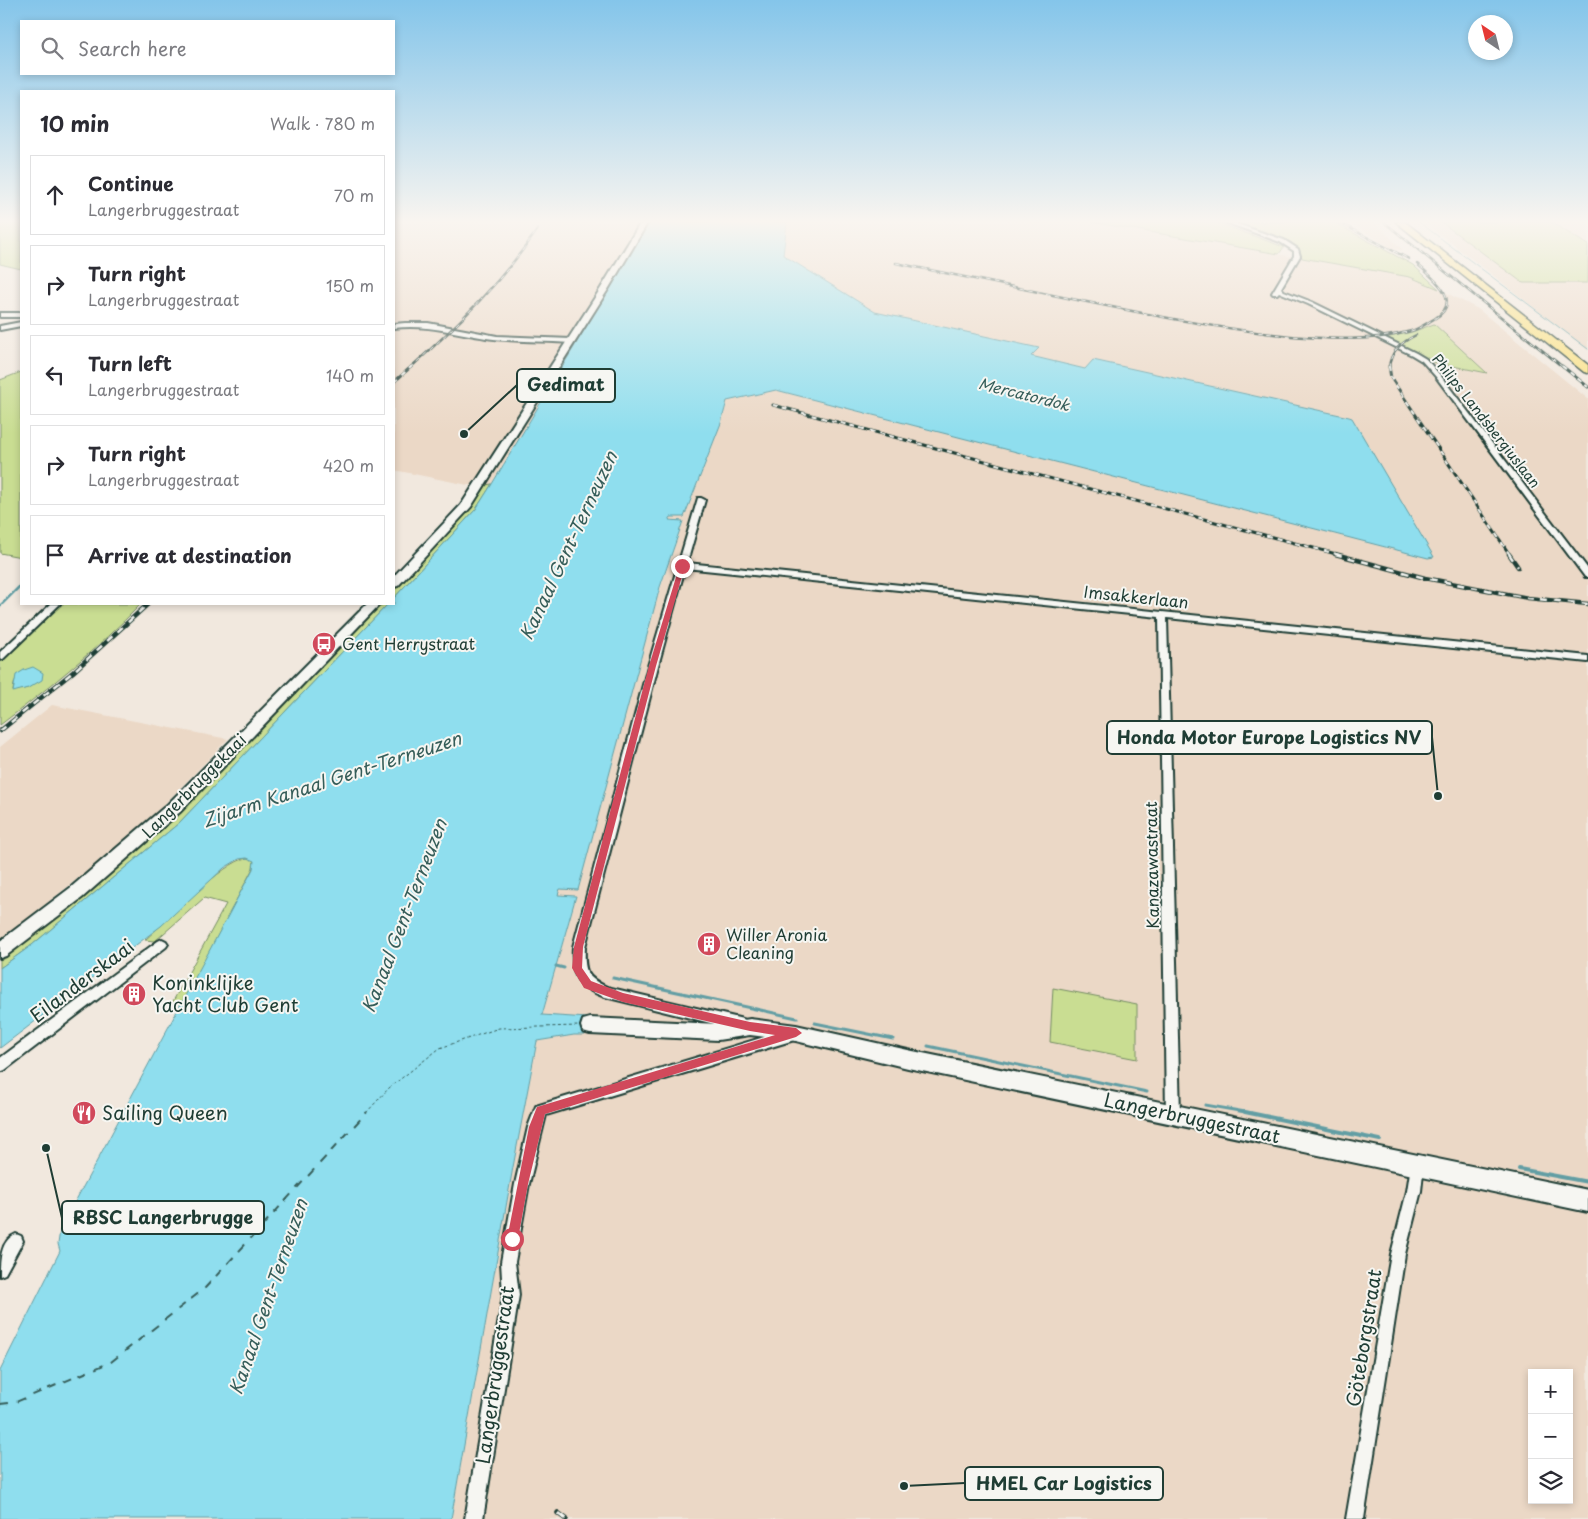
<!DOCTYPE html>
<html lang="en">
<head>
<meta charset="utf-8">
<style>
  :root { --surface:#fff; --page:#f2f2f3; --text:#2b2b33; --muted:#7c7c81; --line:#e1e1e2 }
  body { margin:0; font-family:"Playpen Sans",sans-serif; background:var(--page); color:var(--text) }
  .controls { position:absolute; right:15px; bottom:15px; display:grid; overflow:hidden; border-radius:0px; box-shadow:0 2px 8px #0003 }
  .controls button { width:45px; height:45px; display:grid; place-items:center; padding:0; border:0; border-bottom:1px solid var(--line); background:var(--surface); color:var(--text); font:25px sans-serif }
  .compass { position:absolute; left:1468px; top:15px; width:45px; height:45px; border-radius:50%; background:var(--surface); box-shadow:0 2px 8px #0003; rotate:325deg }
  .stop { position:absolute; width:15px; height:15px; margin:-11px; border:4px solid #d1495b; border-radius:50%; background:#fff }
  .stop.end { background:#d1495b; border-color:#fff; box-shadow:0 1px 5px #0008 }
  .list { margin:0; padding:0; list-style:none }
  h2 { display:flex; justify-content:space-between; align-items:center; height:65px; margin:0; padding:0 20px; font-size:21px }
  h2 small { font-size:16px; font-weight:400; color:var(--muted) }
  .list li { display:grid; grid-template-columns:32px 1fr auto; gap:15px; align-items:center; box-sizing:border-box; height:80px; margin:0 10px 10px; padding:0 10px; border:1px solid var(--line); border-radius:0px }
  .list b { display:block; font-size:19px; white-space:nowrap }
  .list p { margin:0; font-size:16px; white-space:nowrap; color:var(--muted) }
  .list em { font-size:16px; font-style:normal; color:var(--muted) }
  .icon { flex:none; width:28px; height:28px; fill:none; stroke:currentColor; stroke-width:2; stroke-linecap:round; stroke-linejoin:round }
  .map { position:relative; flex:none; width:1588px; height:1519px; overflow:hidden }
  .search { position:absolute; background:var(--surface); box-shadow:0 2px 8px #0003; left:20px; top:20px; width:375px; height:55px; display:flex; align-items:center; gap:12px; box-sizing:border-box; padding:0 18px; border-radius:0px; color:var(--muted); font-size:19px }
  .panel { position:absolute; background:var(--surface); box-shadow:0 2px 8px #0003; left:20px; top:90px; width:375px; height:515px; border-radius:0px }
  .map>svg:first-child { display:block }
</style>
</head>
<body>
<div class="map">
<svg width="1588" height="1519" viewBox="0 0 1588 1519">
  <rect width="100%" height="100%" fill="#f1e8de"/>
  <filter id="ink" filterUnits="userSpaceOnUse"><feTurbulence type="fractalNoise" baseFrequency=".02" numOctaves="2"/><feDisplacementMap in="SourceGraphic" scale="10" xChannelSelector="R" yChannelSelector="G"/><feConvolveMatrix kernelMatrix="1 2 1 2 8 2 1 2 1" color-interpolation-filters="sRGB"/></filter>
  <g filter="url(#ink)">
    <path fill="#ebd8c6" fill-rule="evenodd" d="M 394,222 L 648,222 L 643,233 L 492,484 L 473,486 L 394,470 Z
      M 787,222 L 1091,222 L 1410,277 L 1439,289 L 1478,309 L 1588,399 L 1588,1519 L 451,1519 L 513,1167 L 537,1041 L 575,1035 L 585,1035 L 587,1022 L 588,1018 L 542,1016 L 576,896 L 558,895 L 683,521 L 669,520 L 671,517 L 684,517 L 721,423 L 727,401 L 776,390 L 1428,558 L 1349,417 L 1094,360 L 1085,369 L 1031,356 L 1039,348 L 875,312 L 783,255 ZM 1434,324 L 1486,372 L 1428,361 L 1386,338 L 1412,332 ZM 1532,1373 L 1569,1373 L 1569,1500 L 1532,1500 Z
      M 1349,222 L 1374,222 L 1403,250 L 1392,249 Z
      M 1424,222 L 1588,222 L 1588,350 L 1490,273 Z
      M 52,705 L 228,739 L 141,828 L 2,939 L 0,937 L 0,747 Z"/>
    <path fill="#c9dd92" stroke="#748d63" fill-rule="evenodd" d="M 0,222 L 21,222 L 21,269 L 0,264 Z
      M 1091,222 L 1215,222 L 1284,247 L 1279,254 Z
      M 1232,222 L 1333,222 L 1413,265 L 1439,289 L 1410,277 L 1302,258 L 1299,249 L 1291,242 Z
      M 1441,222 L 1551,222 L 1588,245 L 1588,283 L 1523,283 Z
      M 1434,324 L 1487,373 L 1428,361 L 1385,338 L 1412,332 Z
      M 21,372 L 21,557 L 0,553 L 0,380 Z
      M 492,484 L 476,509 L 394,598 L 394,590 C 426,557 460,525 485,485 Z
      M 60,604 L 141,604 C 97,649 50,687 0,725 L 0,662 L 16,644 ZM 30,669 L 39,680 L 28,688 L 13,691 C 14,680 17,671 30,669 Z
      M 381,604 L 388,604 L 179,823 L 32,945 L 0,968 L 0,957 L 179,810 Z
      M 247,858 L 254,860 L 253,868 L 182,1004 L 172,1003 L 226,904 L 204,898 L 155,941 L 145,940 C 165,922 224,861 247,858 Z
      M 1053,988 L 1137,1004 L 1137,1059 L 1050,1042 Z"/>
    <path fill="#8fdeee" stroke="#629ea4" d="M 649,222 L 787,222 L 783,255 L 875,312 L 1039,348 L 1031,356 L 1085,369 L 1093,360 L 1349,417 L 1352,418 L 1434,557 L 1428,558 L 776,390 L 727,401 L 721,423 L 684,517 L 671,517 L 669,520 L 683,521 L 660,587 L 578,890 L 560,889 L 558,895 L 576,896 L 542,1015 L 588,1018 L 585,1035 L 574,1035 L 537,1041 L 513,1167 L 451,1519 L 0,1519 L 0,1371 L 60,1251 L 58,1244 L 60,1230 L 253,869 L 254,861 L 247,858 L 239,859 L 224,868 L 161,926 L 0,1048 L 0,968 L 32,945 L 179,823 L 388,604 L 394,604 L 394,598 L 476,509 L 492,484 Z
      M 33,667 L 43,673 L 42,680 L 28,688 L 13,692 L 16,675 L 24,670 Z"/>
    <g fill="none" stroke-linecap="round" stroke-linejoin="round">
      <path stroke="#629ea4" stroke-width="1" d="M 1419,222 L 1588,349"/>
      <path stroke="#629ea4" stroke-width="2.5" d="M 0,606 L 21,585"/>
      <path stroke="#629ea4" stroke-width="3" d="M 556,966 L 564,968
        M 613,978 L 797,1018
        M 815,1023 L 893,1039
        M 928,1046 L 1147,1092
        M 1205,1105 L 1251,1113"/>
      <path stroke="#629ea4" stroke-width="4" d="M 1245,1112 L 1380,1140
        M 1519,1169 L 1588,1182"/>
      <path stroke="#355d59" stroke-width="1" stroke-dasharray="3 2.5" stroke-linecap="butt" d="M 366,1113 L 389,1088 L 440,1048 L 499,1028 L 580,1026"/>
      <path stroke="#355d59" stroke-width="2" stroke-dasharray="9 8" stroke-linecap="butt" d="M 0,1404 L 16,1402 L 111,1362 L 205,1288 L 367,1112"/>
      <g stroke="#1f3d34" stroke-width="4">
        <path id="minor" d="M 1225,222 L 1231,222 L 1284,240 L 1298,249 L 1300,256 L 1281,288 L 1284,291 L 1312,302 L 1416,353 L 1426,359 L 1440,375 L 1588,569 L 1588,577 L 1585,577 L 1436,377 L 1422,361 L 1412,355 L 1308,304 L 1279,292 L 1277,294 L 1273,294 L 1272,293 L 1294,256 L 1294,251 L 1280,242 Z
          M 0,313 L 21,313 L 21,317 L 0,317 Z
          M 21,322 L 21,326 L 0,330 L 0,326 Z
          M 405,323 L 428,323 L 497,336 L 571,339 L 574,341 L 571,343 C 543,341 514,342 486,338 C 454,333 426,324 394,328 L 394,324 Z
          M 698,498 L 701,498 L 705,500 L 687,563 L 1588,656 L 1588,662 L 1167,618 L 1180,1114 L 1178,1119 L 1173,1120 L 1168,1119 L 1166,1114 L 1159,617 L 685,568 L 658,666 L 585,947 C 584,970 585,977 607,987 L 743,1019 L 747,1021 L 749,1025 L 747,1029 L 743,1031 L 605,997 C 577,987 571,976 573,947 L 648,666 Z
          M 51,604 L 60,604 L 3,659 L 0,660 L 0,652 Z
          M 162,939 L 166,941 L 168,944 L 166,947 L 5,1070 L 0,1072 L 0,1058 L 158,941 Z
          M 791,1029 L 795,1031 L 797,1035 L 795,1039 L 791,1041 L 546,1115 L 529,1184 L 515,1262 L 519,1295 L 483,1519 L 465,1519 L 503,1295 L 501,1262 L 515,1184 L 528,1127 L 536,1106 Z
          M 1417,1157 L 1422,1159 L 1424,1164 L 1421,1191 L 1405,1254 L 1364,1519 L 1346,1519 L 1391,1254 L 1407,1191 L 1412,1159 Z
          M 16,1234 L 21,1236 L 23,1241 L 5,1274 L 0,1276 C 0,1262 0,1240 16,1234 Z"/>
      </g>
      <g stroke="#1f3d34" stroke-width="4">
        <path id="secondary" d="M 641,222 L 648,222 L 609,288 L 471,507 L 398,586 L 394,587 L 394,576 L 461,505 L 601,288 Z
          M 367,604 L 380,604 L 180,812 L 82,898 L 6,956 L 0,958 L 0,941 L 70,888 L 168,804 Z
          M 590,1018 L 718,1024 L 750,1019 L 796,1025 L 908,1050 L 1588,1190 L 1588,1212 L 908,1068 L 796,1041 L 750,1035 L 718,1040 L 590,1034 L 583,1032 L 581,1026 L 583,1020 Z"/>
      </g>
      <g stroke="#1f3d34" stroke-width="3">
        <path id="trunk" d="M 1396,222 L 1405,222 L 1588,365 L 1588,373 L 1584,372 Z"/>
      </g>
      <use href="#minor" fill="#f6f6f2" fill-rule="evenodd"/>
      <use href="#secondary" fill="#f6f6f2" fill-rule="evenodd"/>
      <use href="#trunk" fill="#fae180" fill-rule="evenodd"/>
      <g stroke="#1f3d34" stroke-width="2.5">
        <path id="rail-far3" d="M 1338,222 L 1409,259
          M 1384,222 L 1564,368
          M 896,263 C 958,276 1020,288 1082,301 C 1151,315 1220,329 1291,336 C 1330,339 1372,342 1411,331 C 1419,329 1427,323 1434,319 C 1465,301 1432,277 1417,264
          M 410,368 C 458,325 502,281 538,229
          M 1389,368 C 1390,351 1402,342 1416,335"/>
      </g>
      <g stroke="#1f3d34" stroke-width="3">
        <path id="rail-far2" d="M 1389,366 L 1391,378 L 1510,555
          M 1562,366 L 1588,387
          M 394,382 L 412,366
          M 773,405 L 1340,555"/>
      </g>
      <g stroke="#1f3d34" stroke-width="4.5">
        <path id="rail-far1" d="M 1335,554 L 1425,578 L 1528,598 L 1588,604
          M 1509,554 L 1518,567
          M 0,731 L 73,672 L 148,604"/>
      </g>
      <g stroke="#1f3d34" stroke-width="5.5">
        <path id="rail" d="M 558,1513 L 566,1519"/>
      </g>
      <use href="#rail-far3" stroke="#f6f6f2" stroke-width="1" stroke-dasharray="4.5" stroke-linecap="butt"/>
      <use href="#rail-far2" stroke="#f6f6f2" stroke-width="2" stroke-dasharray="5" stroke-linecap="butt"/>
      <use href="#rail-far1" stroke="#f6f6f2" stroke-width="2.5" stroke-dasharray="7" stroke-linecap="butt"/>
      <use href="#rail" stroke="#f6f6f2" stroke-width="4" stroke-dasharray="11" stroke-linecap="butt"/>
    </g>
  </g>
  <linearGradient id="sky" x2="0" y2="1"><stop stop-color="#84c5ea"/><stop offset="0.51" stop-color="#f9f5f0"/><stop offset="1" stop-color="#f9f5f0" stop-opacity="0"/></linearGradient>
  <rect width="1588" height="434" fill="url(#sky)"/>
  <path fill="#d1495b" d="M 680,564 L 685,566 L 656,666 L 583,947 L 582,968 L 591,981 L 623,993 L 750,1022 L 796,1028 L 802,1033 L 796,1037 L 545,1114 L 528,1184 L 518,1239 L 517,1243 L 512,1245 L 508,1243 L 507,1239 L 529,1127 L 537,1107 L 775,1035 L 750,1031 L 623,1002 L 584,988 L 572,968 L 574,947 L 649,666 Z"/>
  <defs>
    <g id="bus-disc" transform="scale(1.25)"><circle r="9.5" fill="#d1495b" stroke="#f6f6f2"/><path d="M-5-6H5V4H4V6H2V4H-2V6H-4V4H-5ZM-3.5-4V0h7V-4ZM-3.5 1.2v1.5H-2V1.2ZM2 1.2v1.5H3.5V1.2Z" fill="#fff"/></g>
    <g id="building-disc" transform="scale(1.25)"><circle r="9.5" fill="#d1495b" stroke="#f6f6f2"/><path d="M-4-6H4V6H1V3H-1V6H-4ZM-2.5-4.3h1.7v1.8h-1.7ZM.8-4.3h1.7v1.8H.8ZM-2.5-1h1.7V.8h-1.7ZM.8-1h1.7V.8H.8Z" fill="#fff"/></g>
    <g id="restaurant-disc" transform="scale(1.25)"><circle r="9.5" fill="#d1495b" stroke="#f6f6f2"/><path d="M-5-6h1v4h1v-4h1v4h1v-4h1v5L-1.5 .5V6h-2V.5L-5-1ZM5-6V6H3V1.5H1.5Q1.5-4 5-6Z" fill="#fff"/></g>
  </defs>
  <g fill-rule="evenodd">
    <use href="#bus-disc" x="324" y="644"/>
    <use href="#building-disc" x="709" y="944"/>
    <use href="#building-disc" x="134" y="994"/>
    <use href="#restaurant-disc" x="84" y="1113"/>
  </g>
  <g text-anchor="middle" stroke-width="4" stroke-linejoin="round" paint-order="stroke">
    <g font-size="14" fill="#1f3d34" stroke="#f6f6f2">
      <text transform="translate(1486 421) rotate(52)" y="5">Philips Landsbergiuslaan</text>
    </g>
    <g font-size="15" font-style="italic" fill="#355d59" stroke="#f6f6f2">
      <text transform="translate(1024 395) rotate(14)" y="5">Mercatordok</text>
    </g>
    <g font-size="16" fill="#1f3d34" stroke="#f6f6f2">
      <text transform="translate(1136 597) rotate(6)" y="6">Imsakkerlaan</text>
      <text transform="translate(194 786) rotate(-45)" y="6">Langerbruggekaai</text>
      <text transform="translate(1152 865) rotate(-91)" y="6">Kanazawastraat</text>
    </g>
    <g font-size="16" fill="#1f3d34" stroke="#f6f6f2" text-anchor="start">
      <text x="342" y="650">Gent Herrystraat</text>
      <text x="726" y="941">Willer Aronia<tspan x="726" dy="18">Cleaning</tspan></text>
    </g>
    <g font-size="18" font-style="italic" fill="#355d59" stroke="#f6f6f2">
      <text transform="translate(569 546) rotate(-65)" y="6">Kanaal Gent-Terneuzen</text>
      <text transform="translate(332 780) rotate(-18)" y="6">Zijarm Kanaal Gent-Terneuzen</text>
      <text transform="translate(405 916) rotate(-69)" y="6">Kanaal Gent-Terneuzen</text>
      <text transform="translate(269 1297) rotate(-71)" y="6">Kanaal Gent-Terneuzen</text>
    </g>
    <g font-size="19" fill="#1f3d34" stroke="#f6f6f2">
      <text transform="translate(82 981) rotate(-37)" y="7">Eilanderskaai</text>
      <text transform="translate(1192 1118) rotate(12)" y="7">Langerbruggestraat</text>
      <text transform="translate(1364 1338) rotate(-81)" y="7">Göteborgstraat</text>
      <text transform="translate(495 1375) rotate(-82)" y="7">Langerbruggestraat</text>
    </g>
    <g font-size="19" fill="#1f3d34" stroke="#f6f6f2" text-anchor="start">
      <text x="152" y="990">Koninklijke<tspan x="152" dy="22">Yacht Club Gent</tspan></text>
      <text x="102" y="1120">Sailing Queen</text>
    </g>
  </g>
  <path fill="none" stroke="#1f3d34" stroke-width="2" d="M464 434L517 385M1438 796L1432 737M46 1148L62 1218M904 1486L965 1483"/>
  <g fill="#1f3d34" stroke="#f6f6f2" stroke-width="2">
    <circle cx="464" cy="434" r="5"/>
    <circle cx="1438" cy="796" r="5"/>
    <circle cx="46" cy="1148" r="5"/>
    <circle cx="904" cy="1486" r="5"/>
  </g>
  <g fill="#f6f6f2" stroke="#1f3d34" stroke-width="2">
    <rect x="517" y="369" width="98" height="33" rx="5"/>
    <rect x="1107" y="721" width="325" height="33" rx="5"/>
    <rect x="62" y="1201" width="202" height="33" rx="5"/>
    <rect x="965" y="1467" width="198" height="33" rx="5"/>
  </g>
  <g font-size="18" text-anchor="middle" font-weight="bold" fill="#1f3d34">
    <text x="566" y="391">Gedimat</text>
    <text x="1269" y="744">Honda Motor Europe Logistics NV</text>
    <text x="163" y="1224">RBSC Langerbrugge</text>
    <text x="1064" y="1490">HMEL Car Logistics</text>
  </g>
</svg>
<div class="controls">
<button>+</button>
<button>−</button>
<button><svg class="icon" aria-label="layers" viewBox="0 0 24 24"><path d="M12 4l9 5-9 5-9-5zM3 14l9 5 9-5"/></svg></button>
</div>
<svg class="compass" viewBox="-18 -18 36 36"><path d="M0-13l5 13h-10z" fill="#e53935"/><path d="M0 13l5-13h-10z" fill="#7c7c81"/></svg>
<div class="stop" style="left:512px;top:1239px"></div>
<div class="stop end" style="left:682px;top:566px"></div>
<div class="search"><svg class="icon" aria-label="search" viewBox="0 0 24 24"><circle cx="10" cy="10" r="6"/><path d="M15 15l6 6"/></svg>Search here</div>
<section class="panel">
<h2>10 min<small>Walk · 780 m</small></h2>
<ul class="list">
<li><svg class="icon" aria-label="ahead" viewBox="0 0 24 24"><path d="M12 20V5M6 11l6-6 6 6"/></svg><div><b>Continue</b><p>Langerbruggestraat</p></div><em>70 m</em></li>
<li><svg class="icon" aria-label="right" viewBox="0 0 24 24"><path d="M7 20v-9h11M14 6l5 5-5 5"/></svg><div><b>Turn right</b><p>Langerbruggestraat</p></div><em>150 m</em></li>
<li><svg class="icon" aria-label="left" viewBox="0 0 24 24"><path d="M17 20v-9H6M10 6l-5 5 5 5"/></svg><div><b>Turn left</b><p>Langerbruggestraat</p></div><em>140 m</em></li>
<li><svg class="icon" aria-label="right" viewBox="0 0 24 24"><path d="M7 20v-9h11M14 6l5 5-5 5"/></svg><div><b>Turn right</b><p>Langerbruggestraat</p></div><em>420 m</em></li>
<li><svg class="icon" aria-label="arrive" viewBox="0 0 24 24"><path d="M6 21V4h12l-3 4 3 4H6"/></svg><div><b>Arrive at destination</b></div></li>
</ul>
</section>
</div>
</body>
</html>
